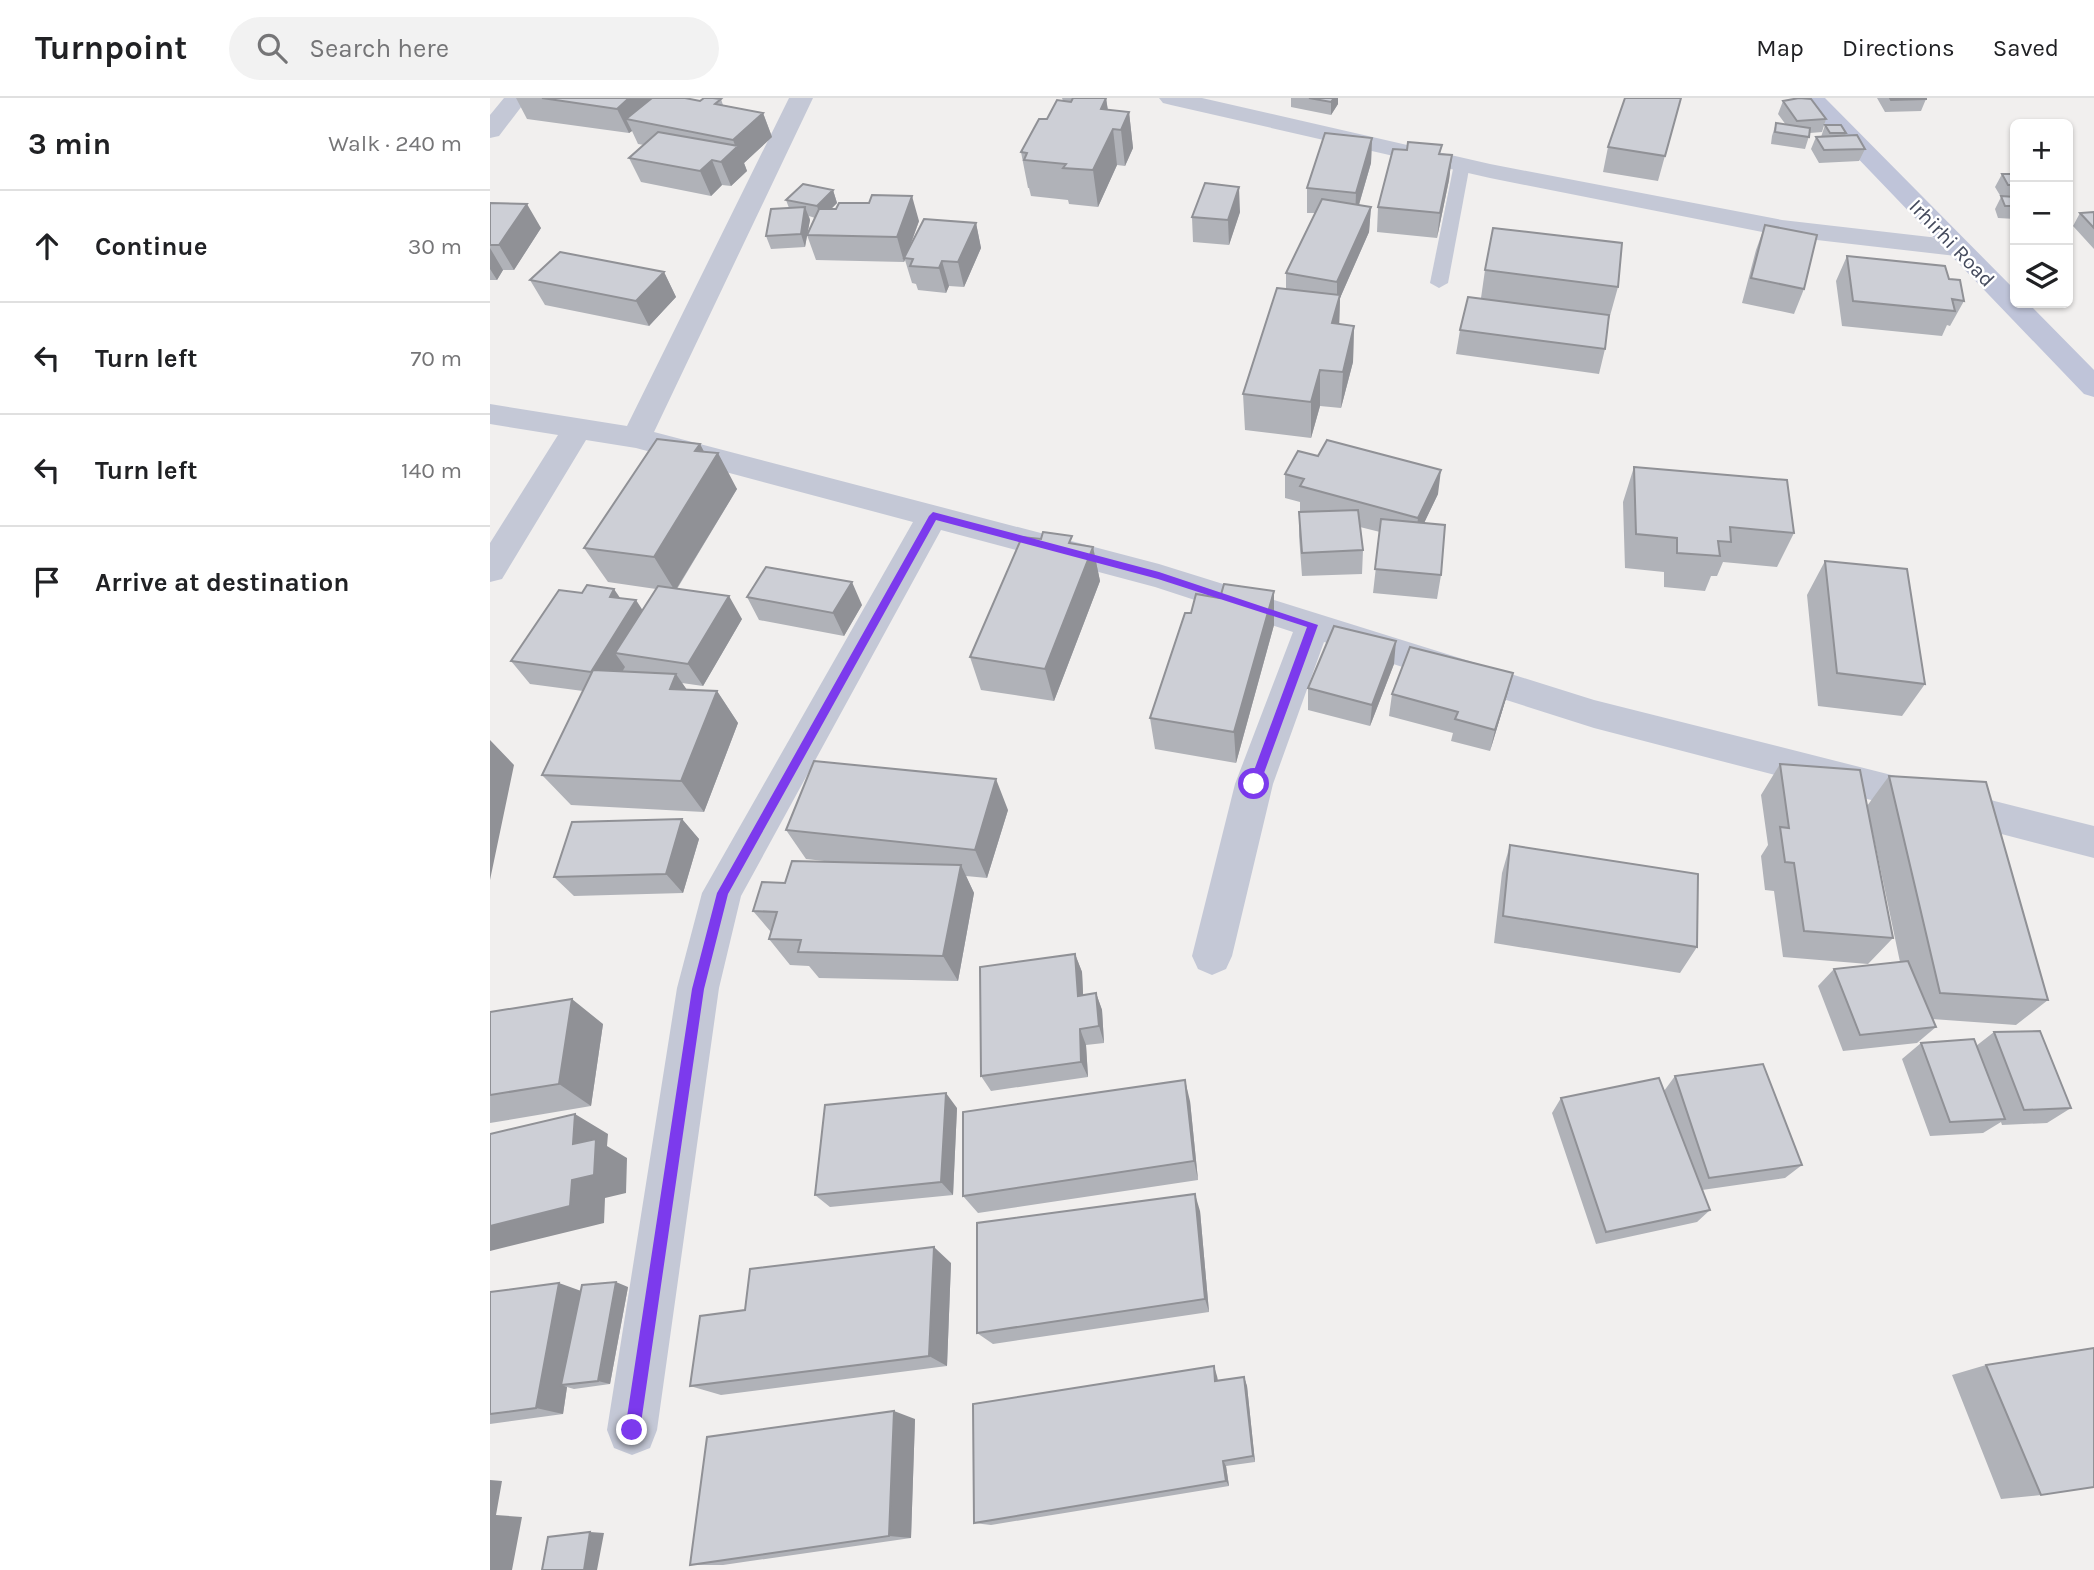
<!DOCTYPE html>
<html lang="en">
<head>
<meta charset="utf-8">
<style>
  :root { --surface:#fff; --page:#f2f2f2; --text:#202124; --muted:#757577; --line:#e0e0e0 }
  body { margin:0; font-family:Karla,sans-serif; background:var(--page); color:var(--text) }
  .controls { position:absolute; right:21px; top:21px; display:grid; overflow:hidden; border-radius:10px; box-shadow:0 2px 5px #0004 }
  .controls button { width:63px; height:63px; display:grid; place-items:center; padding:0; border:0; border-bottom:2px solid var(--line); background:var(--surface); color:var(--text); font:35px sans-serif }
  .stop { position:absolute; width:21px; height:21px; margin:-16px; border:5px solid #7c3aed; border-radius:50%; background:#fff }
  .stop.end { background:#7c3aed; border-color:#fff; box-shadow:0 2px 7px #0008 }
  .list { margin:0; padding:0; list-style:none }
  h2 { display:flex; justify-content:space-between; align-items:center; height:91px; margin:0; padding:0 28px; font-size:30px }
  h2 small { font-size:23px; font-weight:400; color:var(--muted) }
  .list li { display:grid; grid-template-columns:46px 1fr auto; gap:21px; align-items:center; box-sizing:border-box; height:112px; padding:0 28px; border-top:2px solid var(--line) }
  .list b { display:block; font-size:26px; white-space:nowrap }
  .list em { font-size:23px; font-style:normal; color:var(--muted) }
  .icon { flex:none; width:38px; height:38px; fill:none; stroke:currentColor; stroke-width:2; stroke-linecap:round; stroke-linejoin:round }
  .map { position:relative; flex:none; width:1604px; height:1472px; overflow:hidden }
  header { display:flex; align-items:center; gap:42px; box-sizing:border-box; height:98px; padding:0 35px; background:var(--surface); border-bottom:2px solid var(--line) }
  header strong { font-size:33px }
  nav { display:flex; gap:38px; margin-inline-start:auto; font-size:24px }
  .search { width:490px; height:63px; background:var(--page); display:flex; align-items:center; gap:18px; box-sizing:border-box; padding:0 24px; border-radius:38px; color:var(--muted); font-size:26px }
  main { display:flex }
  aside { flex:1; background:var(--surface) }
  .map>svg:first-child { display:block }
</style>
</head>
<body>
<header>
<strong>Turnpoint</strong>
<div class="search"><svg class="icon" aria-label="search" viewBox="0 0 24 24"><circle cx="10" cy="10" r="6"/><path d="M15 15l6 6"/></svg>Search here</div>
<nav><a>Map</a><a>Directions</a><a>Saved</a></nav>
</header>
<main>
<aside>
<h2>3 min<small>Walk · 240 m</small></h2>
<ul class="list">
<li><svg class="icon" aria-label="ahead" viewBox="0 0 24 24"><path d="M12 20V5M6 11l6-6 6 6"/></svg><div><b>Continue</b></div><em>30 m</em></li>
<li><svg class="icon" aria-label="left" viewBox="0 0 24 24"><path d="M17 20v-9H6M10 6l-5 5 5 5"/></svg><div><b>Turn left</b></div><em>70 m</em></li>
<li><svg class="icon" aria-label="left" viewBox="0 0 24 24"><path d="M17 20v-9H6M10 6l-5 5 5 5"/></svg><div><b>Turn left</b></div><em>140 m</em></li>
<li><svg class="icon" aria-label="arrive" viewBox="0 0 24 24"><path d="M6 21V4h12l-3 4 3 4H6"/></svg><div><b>Arrive at destination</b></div></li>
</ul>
</aside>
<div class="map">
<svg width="1604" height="1472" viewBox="0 0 1604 1472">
  <rect width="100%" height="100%" fill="#f1efee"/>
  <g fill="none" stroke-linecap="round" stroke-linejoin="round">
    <path fill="#c4c8d6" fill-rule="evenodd" d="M 972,61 L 980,66 L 958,185 L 949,190 L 940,185 L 964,66 Z"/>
    <path fill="#c4c8d6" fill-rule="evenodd" d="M 14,0 L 38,0 L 9,38 L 0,40 L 0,17 Z
      M 299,0 L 323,0 L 164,334 L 669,466 L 1104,602 L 1604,728 L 1604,760 L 1104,630 L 834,544 L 783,686 L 742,858 L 736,871 L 722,877 L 708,871 L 702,858 L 745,686 L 803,534 L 665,489 L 451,432 L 251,798 L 229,890 L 167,1332 L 160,1350 L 142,1357 L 124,1350 L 117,1332 L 187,890 L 212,795 L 423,424 L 146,350 L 96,342 L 12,481 L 0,484 L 0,445 L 68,337 L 0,326 L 0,306 L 137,328 Z
      M 669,0 L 712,0 L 1000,66 L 1292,122 L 1466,142 L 1475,144 L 1479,150 L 1475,156 L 1466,158 L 1292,138 L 1000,80 L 681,7 L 673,5 Z"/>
    <path fill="#bfc4d9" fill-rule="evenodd" d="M 1310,0 L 1335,0 L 1525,192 L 1525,205 L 1538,205 L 1604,272 L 1604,299 L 1594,296 Z"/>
  </g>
  <path fill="#b0b2b8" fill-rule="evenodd" d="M 26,0 L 195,0 L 210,3 L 231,1 L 233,7 L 273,15 L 282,39 L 254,65 L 257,73 L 241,88 L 232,87 L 221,98 L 151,84 L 139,60 L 154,47 L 148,46 L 142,33 L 139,35 L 37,21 Z
    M 572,0 L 616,0 L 618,12 L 639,14 L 643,50 L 635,68 L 627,67 L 608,109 L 579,106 L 578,102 L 541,98 L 539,90 L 538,90 L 531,54 L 573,3 Z
    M 801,0 L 848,0 L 848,6 L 841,17 L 801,9 Z
    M 1191,0 L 1168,83 L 1113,74 L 1118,49 Z
    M 1387,0 L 1436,0 L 1436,1 L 1431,13 L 1395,14 Z
    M 1293,3 L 1336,21 L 1332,34 L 1320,35 L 1315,51 L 1281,46 L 1282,38 L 1286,25 L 1296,27 L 1288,16 Z
    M 1335,27 L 1356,35 L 1355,38 L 1375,51 L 1369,63 L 1329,65 L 1321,51 L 1326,39 L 1331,39 Z
    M 882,40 L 881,65 L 869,107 L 881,109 L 879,134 L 850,200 L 849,226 L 864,228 L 863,264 L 851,310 L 830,308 L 821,340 L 755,332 L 753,296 L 796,191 L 796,175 L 825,115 L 817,115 L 817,90 Z
    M 951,56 L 962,57 L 959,82 L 947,140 L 887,134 L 888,109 Z
    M 1512,76 L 1525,76 L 1525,121 L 1508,120 L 1505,111 L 1511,99 L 1505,89 Z
    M 343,92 L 347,105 L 341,111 L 429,123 L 418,154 L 486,125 L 491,150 L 474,189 L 459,188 L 456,195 L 428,192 L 426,186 L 422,185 L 415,162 L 414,164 L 326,162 L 317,137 L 315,149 L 281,151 L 276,138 L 299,110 L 296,102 ZM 319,118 L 325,120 L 317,137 L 320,122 Z
    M 0,105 L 51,130 L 24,172 L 13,172 L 7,182 L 0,182 Z
    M 750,114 L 739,147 L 703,144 L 702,119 Z
    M 1604,114 L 1604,151 L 1583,128 L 1590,115 Z
    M 1275,127 L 1314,191 L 1304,216 L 1252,205 L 1266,152 Z
    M 1357,158 L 1459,181 L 1474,203 L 1460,228 L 1457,227 L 1452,238 L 1352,228 L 1346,183 Z
    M 995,172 L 1128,189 L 1118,225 L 1115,251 L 1109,276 L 966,256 L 970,232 L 991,200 Z
    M 174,174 L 186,199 L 159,228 L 55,207 L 40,182 Z
    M 210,346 L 214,354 L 247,391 L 187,491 L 252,521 L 213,588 L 192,585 L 197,592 L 227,593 L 248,625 L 214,714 L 81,707 L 52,677 L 93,593 L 40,586 L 21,563 L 131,500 L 152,512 L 166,491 L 118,484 L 94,450 Z
    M 1144,369 L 1304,435 L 1287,469 L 1233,464 L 1227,478 L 1221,478 L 1215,493 L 1174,489 L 1174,474 L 1135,470 L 1133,404 Z
    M 795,376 L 948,396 L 934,425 L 951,477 L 947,501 L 883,495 L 890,434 L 870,429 L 873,452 L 872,476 L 812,478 L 809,438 L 809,414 L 815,414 L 810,413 L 810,404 L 795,400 Z
    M 584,446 L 603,449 L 610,483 L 564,603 L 491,592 L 480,559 Z
    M 1335,463 L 1435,586 L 1412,618 L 1328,608 L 1317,497 Z
    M 257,499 L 372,507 L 354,538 L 269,522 Z
    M 784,527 L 746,665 L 665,651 L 660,620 Z
    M 904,566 L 880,628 L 818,612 L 818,590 Z
    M 1023,575 L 1017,597 L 1000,653 L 961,643 L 963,635 L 899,618 L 902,596 Z
    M 1290,666 L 1377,708 L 1399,678 L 1558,902 L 1526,927 L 1442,921 L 1446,929 L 1427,945 L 1353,953 L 1328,888 L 1344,871 L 1410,864 L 1381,726 L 1403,840 L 1378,866 L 1293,859 L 1284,793 L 1275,792 L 1271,758 L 1278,747 L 1271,697 Z
    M 518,712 L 497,780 L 476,778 L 484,795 L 468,883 L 329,880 L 319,868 L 300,867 L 279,841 L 281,834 L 263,813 L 295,785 L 343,764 L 316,761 L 296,732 Z
    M 192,721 L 209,741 L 193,795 L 84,798 L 64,779 Z
    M 1020,747 L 1207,849 L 1190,875 L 1004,845 L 1012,775 Z
    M 585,856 L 592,874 L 593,897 L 606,895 L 612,912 L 614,945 L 596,947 L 598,979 L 501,993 L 491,978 Z
    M 0,914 L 113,926 L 101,1008 L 0,1025 Z
    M 1504,934 L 1581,1010 L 1557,1025 L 1512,1027 L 1511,1024 L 1493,1035 L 1440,1038 L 1412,961 L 1431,945 L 1486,948 Z
    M 1185,978 L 1312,1067 L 1295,1080 L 1212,1092 L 1220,1112 L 1207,1124 L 1106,1146 L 1062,1015 L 1071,1000 L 1174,993 Z
    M 700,1003 L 708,1082 L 488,1115 L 473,1098 Z
    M 467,1010 L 463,1097 L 340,1109 L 325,1097 Z
    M 710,1113 L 719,1214 L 503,1246 L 487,1235 Z
    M 461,1165 L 457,1268 L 231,1297 L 200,1288 L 255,1212 Z
    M 138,1189 L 120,1286 L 84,1291 L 77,1289 L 73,1316 L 0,1326 L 0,1194 L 91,1193 Z
    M 1496,1267 L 1551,1397 L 1511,1401 L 1462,1277 Z
    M 727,1278 L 728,1283 L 754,1279 L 757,1288 L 765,1364 L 736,1368 L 739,1388 L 501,1427 L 484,1425 Z
    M 425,1321 L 421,1440 L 233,1467 L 200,1467 Z"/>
  <path fill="#909196" d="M 139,0 L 168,0 L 136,21 L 142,33 L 139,35 L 127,11 Z
    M 616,0 L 621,35 L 623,31 L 627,67 L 608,109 L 603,72 L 611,11 Z
    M 844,0 L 848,0 L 848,6 L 841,17 L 841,4 Z
    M 639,14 L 643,50 L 635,68 L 631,32 Z
    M 273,15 L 282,39 L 254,65 L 257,73 L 241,88 L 231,64 L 246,50 L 243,42 Z
    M 882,40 L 881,65 L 865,120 L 866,95 Z
    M 962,57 L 959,82 L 947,140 L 950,115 Z
    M 222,62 L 232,87 L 221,98 L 210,73 Z
    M 749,89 L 750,114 L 739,147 L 738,122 Z
    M 343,92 L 347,105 L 331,121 L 327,108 Z
    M 422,98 L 429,123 L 414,164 L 407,139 Z
    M 37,106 L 51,130 L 24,172 L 9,147 Z
    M 315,109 L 320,122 L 315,149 L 311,136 Z
    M 881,109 L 879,134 L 850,200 L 849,233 L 842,225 L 847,209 L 847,184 Z
    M 486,125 L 491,150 L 474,189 L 468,164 Z
    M 0,150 L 13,172 L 7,182 L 0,171 Z
    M 452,163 L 459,188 L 456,195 L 449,170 Z
    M 174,174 L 186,199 L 159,228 L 146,203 Z
    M 864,228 L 863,264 L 851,310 L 853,274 Z
    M 830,272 L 830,308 L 821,340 L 821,304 Z
    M 210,346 L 221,367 L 228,355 L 247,391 L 185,493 L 164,459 L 205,353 Z
    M 951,372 L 948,396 L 925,444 L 928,420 Z
    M 603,449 L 610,483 L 564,603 L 555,571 Z
    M 362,484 L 372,507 L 354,538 L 343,515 Z
    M 124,491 L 139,513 L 146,502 L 161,525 L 125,555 L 135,569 L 119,596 L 101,574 L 120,499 Z
    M 784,493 L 784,527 L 746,665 L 744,634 Z
    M 239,498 L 252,521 L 213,588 L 198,566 Z
    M 906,543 L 904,566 L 880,628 L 882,607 Z
    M 1023,575 L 1017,597 L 1000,653 L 1005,632 Z
    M 186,576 L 208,608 L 180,591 Z
    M 227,593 L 248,625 L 214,714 L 191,683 Z
    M 0,642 L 24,667 L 0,782 Z
    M 506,681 L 518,712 L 497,780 L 485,752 Z
    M 192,721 L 209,741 L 193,795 L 176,776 Z
    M 471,767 L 484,795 L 468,883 L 453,858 Z
    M 585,856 L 592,874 L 594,915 L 588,898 Z
    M 606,895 L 612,912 L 614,945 L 609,928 Z
    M 82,901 L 113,926 L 101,1008 L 69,986 Z
    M 590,931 L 596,947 L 598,979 L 591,964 Z
    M 695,982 L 700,1003 L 708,1082 L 704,1063 Z
    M 456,995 L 467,1010 L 463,1097 L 451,1084 Z
    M 85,1016 L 118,1036 L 117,1048 L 137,1060 L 136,1095 L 115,1100 L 114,1125 L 0,1153 L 0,1128 L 83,1046 Z
    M 705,1096 L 710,1113 L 719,1214 L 715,1201 Z
    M 444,1149 L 461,1165 L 457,1268 L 439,1258 Z
    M 126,1184 L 138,1189 L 120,1286 L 108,1283 Z
    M 69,1185 L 94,1194 L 71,1287 L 77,1289 L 73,1316 L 46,1310 Z
    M 724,1268 L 727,1278 L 729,1293 L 725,1283 Z
    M 754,1279 L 757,1288 L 765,1364 L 763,1358 Z
    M 404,1313 L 425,1321 L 421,1440 L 399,1438 Z
    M 733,1363 L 736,1368 L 739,1388 L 736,1383 Z
    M 0,1382 L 12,1383 L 6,1417 L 32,1419 L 22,1472 L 0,1472 Z
    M 100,1434 L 114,1435 L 107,1472 L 94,1472 Z"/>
  <path fill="#cdcfd6" stroke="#909196" stroke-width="2" d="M 52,0 L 139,0 L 127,11 Z
    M 162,0 L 195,0 L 210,3 L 214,0 L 223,0 L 231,1 L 225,6 L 273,15 L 243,42 L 136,21 Z
    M 583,0 L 616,0 L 611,11 L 639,14 L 631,32 L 623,31 L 603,72 L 573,70 L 576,66 L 534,62 L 537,55 L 531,54 L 549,21 L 557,21 L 567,2 L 581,4 Z
    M 819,0 L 844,0 L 841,4 Z
    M 1135,0 L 1191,0 L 1175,58 L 1118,49 Z
    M 1309,0 L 1321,1 L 1336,21 L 1307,23 L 1293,3 Z
    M 1400,0 L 1436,0 L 1436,1 L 1401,2 Z
    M 1286,25 L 1320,30 L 1319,39 L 1285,34 Z
    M 1335,27 L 1351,27 L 1356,35 L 1340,35 Z
    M 168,34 L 248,48 L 231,64 L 222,62 L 210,73 L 139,60 Z
    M 835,35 L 882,40 L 866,95 L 817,90 Z
    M 1367,37 L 1375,51 L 1334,52 L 1326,39 Z
    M 918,44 L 952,47 L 949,56 L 962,57 L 950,115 L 888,109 L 903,51 L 917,52 Z
    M 1512,76 L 1525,76 L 1525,87 L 1518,87 Z
    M 715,85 L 749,89 L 738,122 L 702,119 Z
    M 313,86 L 343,92 L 327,108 L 296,102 Z
    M 382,97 L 422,98 L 407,139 L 317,137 L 329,111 L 346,111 L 349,105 L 379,105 Z
    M 1511,98 L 1525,99 L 1525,108 L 1515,108 Z
    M 832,101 L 881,109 L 847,184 L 796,175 Z
    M 0,105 L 37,106 L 9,147 L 0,147 Z
    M 315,109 L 311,136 L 276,138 L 281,111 Z
    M 1604,114 L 1604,130 L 1590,115 Z
    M 434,121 L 486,125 L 468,164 L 452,163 L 449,170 L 420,168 L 423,161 L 414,160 Z
    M 1275,127 L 1327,137 L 1314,191 L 1261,180 Z
    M 1003,130 L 1132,145 L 1128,189 L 995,172 Z
    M 70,154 L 174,174 L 146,203 L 40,182 Z
    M 1357,158 L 1455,168 L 1459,181 L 1470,182 L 1474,203 L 1462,201 L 1465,213 L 1363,203 Z
    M 787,190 L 850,197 L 842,225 L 864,228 L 853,274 L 830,272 L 821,304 L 753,296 Z
    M 978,199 L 1119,217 L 1115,251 L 970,232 Z
    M 167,341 L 210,346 L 205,353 L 228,355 L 164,459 L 94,450 Z
    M 837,342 L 951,372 L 928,420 L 810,388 L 814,381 L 795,376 L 808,353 L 828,358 Z
    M 1144,369 L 1297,382 L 1304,435 L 1240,429 L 1241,444 L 1228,443 L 1230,458 L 1187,455 L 1187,440 L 1146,436 Z
    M 868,412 L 873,452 L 812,455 L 809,414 Z
    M 891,421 L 955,427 L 951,477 L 885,471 Z
    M 553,434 L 582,438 L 579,445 L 603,449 L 555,571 L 480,559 L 532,439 L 551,441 Z
    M 1335,463 L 1417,471 L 1435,586 L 1347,575 Z
    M 276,469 L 362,484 L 343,515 L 257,499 Z
    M 734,486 L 784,493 L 744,634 L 660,620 L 695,515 L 701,515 L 706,496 L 730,500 Z
    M 97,487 L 124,491 L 120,499 L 146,502 L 101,574 L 21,563 L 69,492 L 92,495 Z
    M 168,488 L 239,498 L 198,566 L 125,555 Z
    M 844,528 L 906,543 L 882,607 L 818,590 Z
    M 920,549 L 1023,575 L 1005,632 L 965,621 L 968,614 L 902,596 Z
    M 103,572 L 186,576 L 180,591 L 227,593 L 191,683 L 52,677 Z
    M 324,663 L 506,681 L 485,752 L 296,732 Z
    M 1290,666 L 1370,672 L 1403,840 L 1314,833 L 1304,765 L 1295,764 L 1290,729 L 1299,730 Z
    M 1399,678 L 1496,684 L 1558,902 L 1450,895 Z
    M 192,721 L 176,776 L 64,779 L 82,724 Z
    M 1020,747 L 1208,776 L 1207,849 L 1013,818 Z
    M 302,763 L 471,767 L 453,858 L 308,854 L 311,842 L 279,841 L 287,814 L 263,813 L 272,784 L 295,785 Z
    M 585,856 L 588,898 L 606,895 L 609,928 L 590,931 L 591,964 L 491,978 L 490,869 Z
    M 1418,863 L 1446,929 L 1370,937 L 1344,871 Z
    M 82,901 L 69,986 L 0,997 L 0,914 Z
    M 1550,933 L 1581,1010 L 1534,1012 L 1504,934 Z
    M 1484,941 L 1515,1021 L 1460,1024 L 1431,945 Z
    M 1273,966 L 1312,1067 L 1219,1080 L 1185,978 Z
    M 1169,980 L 1220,1112 L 1116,1134 L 1071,1000 Z
    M 695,982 L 704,1063 L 473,1098 L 473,1014 Z
    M 456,995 L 451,1084 L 325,1097 L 335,1007 Z
    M 85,1016 L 83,1046 L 106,1041 L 104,1077 L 82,1082 L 80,1108 L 0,1128 L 0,1036 Z
    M 705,1096 L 715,1201 L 487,1235 L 487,1125 Z
    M 444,1149 L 439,1258 L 200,1288 L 210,1218 L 255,1212 L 260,1171 Z
    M 126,1184 L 108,1283 L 71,1287 L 92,1187 Z
    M 69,1185 L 46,1310 L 0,1316 L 0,1194 Z
    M 1604,1250 L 1604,1389 L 1551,1397 L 1496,1267 Z
    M 724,1268 L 725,1283 L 754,1279 L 763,1358 L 733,1363 L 736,1383 L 484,1425 L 483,1306 Z
    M 404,1313 L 399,1438 L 200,1467 L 217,1339 Z
    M 100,1434 L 94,1472 L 52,1472 L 58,1439 Z"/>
  <path fill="#7c3aed" d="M 443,414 L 669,474 L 828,527 L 770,686 L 764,690 L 759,686 L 817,529 L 668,481 L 446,422 L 238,796 L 214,891 L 150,1332 L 147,1337 L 142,1339 L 137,1337 L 135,1332 L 202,891 L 227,795 L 439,418 Z"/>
  <g text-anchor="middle" stroke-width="5" stroke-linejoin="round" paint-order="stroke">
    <g font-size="21" fill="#454b5d" stroke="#fff">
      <text transform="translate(1462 145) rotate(46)" y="7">Irhirhi Road</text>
    </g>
  </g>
</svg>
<div class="controls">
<button>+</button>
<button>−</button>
<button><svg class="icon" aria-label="layers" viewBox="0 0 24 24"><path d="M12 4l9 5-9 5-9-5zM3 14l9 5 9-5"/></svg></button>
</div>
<div class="stop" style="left:764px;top:686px"></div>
<div class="stop end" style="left:142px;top:1332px"></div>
</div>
</main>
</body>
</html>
